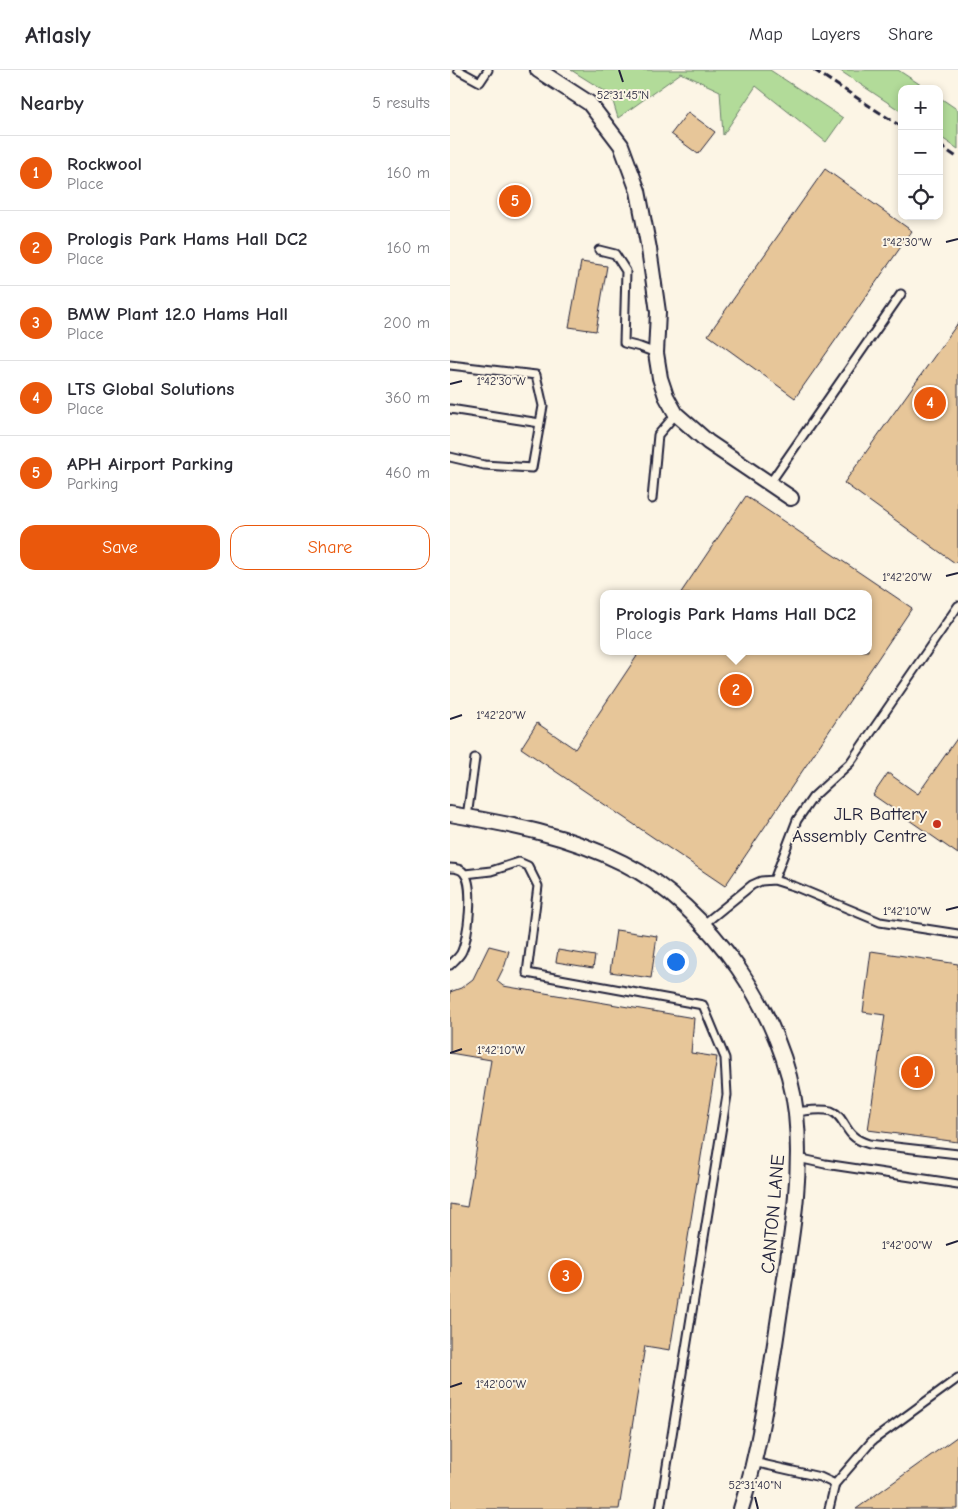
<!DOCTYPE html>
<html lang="en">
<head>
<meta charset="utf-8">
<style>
  :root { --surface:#fff; --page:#f2f2f3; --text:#2b2b33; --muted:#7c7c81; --line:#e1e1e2; --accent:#ea580c }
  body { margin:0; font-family:"Comic Neue",sans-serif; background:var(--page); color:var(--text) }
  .controls { position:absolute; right:15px; top:15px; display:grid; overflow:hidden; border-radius:10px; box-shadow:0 2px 8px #0003 }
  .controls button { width:45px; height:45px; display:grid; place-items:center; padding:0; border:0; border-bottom:1px solid var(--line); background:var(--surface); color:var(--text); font:25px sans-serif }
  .you { position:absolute; left:225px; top:891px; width:18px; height:18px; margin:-12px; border:4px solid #fff; border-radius:50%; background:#1a73e8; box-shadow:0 0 0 8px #1a73e833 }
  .badge { display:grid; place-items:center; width:32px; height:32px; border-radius:50%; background:var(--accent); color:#fff; font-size:16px; font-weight:700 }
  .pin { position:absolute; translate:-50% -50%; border:2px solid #fff; box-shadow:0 1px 5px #0006 }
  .popup { position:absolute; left:150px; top:520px; width:272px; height:65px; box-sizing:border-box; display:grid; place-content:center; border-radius:10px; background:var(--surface); filter:drop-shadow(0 1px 4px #0005); font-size:16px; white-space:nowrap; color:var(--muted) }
  .popup b { font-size:19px; color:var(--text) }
  .popup::after { content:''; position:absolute; left:50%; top:100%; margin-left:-10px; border:10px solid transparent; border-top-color:var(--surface) }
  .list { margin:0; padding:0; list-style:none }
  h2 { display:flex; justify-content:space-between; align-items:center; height:65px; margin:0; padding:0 20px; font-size:21px }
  h2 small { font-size:16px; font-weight:400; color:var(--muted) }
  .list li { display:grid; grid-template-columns:32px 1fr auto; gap:15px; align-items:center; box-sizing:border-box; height:75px; padding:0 20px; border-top:1px solid var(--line) }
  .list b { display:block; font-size:19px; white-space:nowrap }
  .list p { margin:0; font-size:16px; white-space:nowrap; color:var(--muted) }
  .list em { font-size:16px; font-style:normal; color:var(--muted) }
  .actions { display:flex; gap:10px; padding:15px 20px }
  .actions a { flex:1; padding:11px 0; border:1px solid var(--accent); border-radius:15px; text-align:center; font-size:18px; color:var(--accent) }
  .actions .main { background:var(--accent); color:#fff }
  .icon { flex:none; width:28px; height:28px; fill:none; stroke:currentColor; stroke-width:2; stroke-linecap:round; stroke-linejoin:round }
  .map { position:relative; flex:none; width:508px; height:1439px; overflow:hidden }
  header { display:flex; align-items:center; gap:30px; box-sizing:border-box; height:70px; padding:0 25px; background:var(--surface); border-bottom:1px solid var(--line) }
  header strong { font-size:24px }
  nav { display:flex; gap:28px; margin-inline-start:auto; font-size:18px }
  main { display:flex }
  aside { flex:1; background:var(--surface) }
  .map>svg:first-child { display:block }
</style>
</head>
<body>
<header>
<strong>Atlasly</strong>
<nav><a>Map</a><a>Layers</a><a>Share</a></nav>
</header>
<main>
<aside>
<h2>Nearby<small>5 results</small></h2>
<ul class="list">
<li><span class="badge">1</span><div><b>Rockwool</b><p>Place</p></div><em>160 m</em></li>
<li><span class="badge">2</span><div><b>Prologis Park Hams Hall DC2</b><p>Place</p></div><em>160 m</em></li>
<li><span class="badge">3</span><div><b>BMW Plant 12.0 Hams Hall</b><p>Place</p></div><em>200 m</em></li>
<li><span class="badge">4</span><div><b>LTS Global Solutions</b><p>Place</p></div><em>360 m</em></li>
<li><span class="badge">5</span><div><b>APH Airport Parking</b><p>Parking</p></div><em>460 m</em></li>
</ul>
<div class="actions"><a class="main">Save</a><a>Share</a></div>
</aside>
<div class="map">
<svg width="508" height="1439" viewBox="0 0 508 1439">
  <rect width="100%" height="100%" fill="#fcf5e5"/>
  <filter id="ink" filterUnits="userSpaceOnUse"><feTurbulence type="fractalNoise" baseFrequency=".02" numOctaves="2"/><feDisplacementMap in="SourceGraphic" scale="10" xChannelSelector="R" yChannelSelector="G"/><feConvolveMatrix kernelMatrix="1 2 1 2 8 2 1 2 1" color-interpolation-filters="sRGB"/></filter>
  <g filter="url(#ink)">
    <path fill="#b2db99" stroke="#6a7e6a" d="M 121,0 L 320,0 L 393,48 L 376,72 L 306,16 L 273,65 L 270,21 L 231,3 L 168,48 L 161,25 Z
      M 389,0 L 448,0 L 477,19 L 452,19 L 452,42 Z
      M 489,27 L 508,40 L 508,79 L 489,66 Z"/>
    <path fill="#e7c699" stroke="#22223b" d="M 238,42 L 265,62 L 248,84 L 221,64 Z
      M 375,99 L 462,161 L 345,328 L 258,265 Z
      M 131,192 L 157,196 L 146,261 L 119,257 Z
      M 508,253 L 508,489 L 505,493 L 394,413 Z
      M 296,426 L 462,538 L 275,816 L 71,678 L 87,653 L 125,679 L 187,586 L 180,581 L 418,581 L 418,524 L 230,524 Z
      M 508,667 L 508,784 L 423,725 L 438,703 L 468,724 Z
      M 166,860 L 207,866 L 201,908 L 160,902 Z
      M 39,876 L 59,881 L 55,895 L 47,911 L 53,916 L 244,948 L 241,983 L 267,987 L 220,1280 L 195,1276 L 169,1439 L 0,1439 L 0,1134 L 17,1137 L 41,990 L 0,983 L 0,922 L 11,918 L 23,909 Z
      M 108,880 L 145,886 L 143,898 L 106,892 Z
      M 421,881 L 508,894 L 508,1072 L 418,1060 L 435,945 L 413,942 Z
      M 508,1366 L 508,1439 L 406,1439 Z"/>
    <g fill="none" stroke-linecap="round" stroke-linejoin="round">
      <g stroke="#22223b" stroke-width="11">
        <path id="service" d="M 8,0 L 30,12 L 38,0
          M 149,180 L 165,184 L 176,201 L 174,273 L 190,277 L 206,283
          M 0,295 L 86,305 L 93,336 L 82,398 L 34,395 L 0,387
          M 0,339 L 90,353
          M 320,413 L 451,224
          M 202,429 L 208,365 L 226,344
          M 17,747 L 25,688
          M 0,798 C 5,798 11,799 14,803 C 25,815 18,870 11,883 C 8,888 4,891 0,895
          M 15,804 L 41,801 L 69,792 L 78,796 L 88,816 L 77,903 L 253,935 L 275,988 L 277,1025 L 210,1439
          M 324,810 L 347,750 L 363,727 L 400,693 L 508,536
          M 254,854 L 302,815 L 311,811 L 324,810 L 346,817 L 430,852 L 508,864
          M 346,1042 C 357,1041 370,1038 381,1041 C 392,1045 394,1057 402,1065 C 407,1070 412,1072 419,1074 L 508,1084
          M 348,1088 L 375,1094 L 508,1114
          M 303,1392 L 370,1407 L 385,1414
          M 379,1439 L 385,1414 L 422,1371 L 508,1308"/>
      </g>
      <g stroke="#22223b" stroke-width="18">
        <path id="minor" d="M 88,0 L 139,33 L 171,75 L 188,121 L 199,179 L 208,242 L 206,283 L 210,308 L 216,326 L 226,344 L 258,372 L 341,428
          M 0,744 C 59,754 118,765 173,793 C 260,836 335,946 346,1043 C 353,1110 340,1175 330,1240 C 320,1307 311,1375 291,1439"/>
      </g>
      <use href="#service" stroke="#fcf5e5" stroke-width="7"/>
      <use href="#minor" stroke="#fcf5e5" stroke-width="14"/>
      <path stroke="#22223b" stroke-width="3" stroke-dasharray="8 4" stroke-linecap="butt" d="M 364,0 L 452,57
        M 489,75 L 508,88"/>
    </g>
  </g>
  <path fill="none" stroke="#22223b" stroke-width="2" d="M 169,0 L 173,12M 496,172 L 508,169M 0,314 L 12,311M 496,506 L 508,503M 0,649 L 12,645M 496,840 L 508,837M 0,983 L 12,979M 496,1175 L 508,1171M 0,1317 L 12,1313M 305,1427 L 308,1439"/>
  <circle fill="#c8321e" stroke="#fcf5e5" stroke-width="2" cx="487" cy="754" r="5"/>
  <g text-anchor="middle" stroke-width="4" stroke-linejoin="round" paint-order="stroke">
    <g font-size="19" fill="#22223b" stroke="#fcf5e5" text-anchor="end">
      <text x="477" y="750">JLR Battery<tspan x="477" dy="22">Assembly Centre</tspan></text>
    </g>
    <g font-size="19" fill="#22223b" stroke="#fcf5e5">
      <text transform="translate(322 1144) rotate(-85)" y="7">CANTON LANE</text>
    </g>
  </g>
  <g font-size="12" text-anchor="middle" fill="#22223b" stroke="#fcf5e5" stroke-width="4" stroke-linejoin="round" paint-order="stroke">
    <text x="173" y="29">52°31'45"N</text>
    <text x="457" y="176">1°42'30"W</text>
    <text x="51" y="315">1°42'30"W</text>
    <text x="457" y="511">1°42'20"W</text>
    <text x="51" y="649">1°42'20"W</text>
    <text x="457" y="845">1°42'10"W</text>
    <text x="51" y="984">1°42'10"W</text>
    <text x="457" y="1179">1°42'00"W</text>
    <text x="51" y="1318">1°42'00"W</text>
    <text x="305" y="1419">52°31'40"N</text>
  </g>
</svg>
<div class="controls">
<button>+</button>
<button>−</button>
<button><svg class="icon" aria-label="locate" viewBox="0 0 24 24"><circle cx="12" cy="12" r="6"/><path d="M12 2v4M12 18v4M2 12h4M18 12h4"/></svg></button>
</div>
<div class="you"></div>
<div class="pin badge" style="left:467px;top:1002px">1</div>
<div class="pin badge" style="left:286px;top:620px">2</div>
<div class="popup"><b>Prologis Park Hams Hall DC2</b>Place</div>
<div class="pin badge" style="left:116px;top:1206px">3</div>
<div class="pin badge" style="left:480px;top:333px">4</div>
<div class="pin badge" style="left:65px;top:131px">5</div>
</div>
</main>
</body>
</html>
